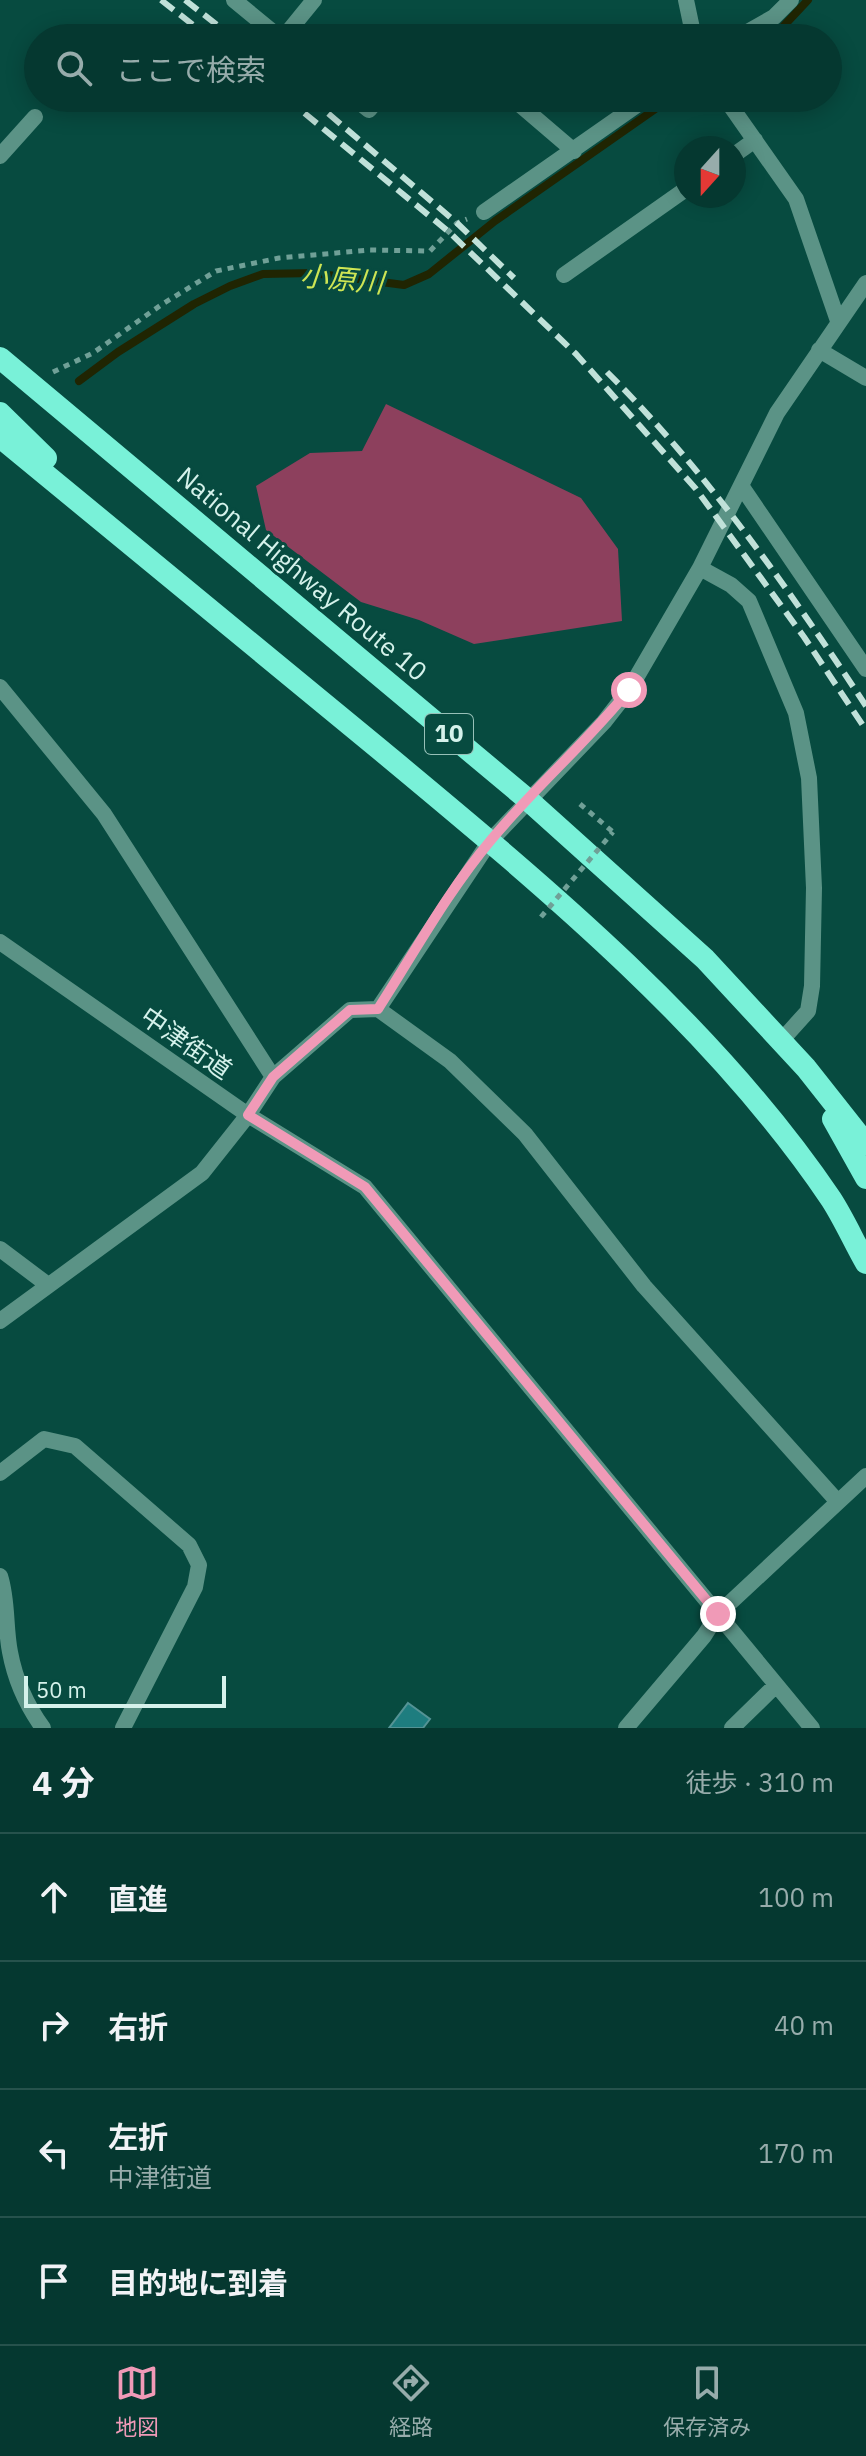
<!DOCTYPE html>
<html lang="ja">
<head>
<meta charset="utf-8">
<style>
  :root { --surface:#053830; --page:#0e3f38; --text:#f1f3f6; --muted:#97acab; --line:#26524c; --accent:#f09ab7 }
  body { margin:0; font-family:"IBM Plex Sans","Noto Sans JP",sans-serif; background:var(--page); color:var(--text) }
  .compass { position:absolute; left:674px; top:136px; width:72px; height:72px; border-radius:50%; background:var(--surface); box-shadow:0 4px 20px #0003; rotate:201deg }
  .scale { position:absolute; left:24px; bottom:20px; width:202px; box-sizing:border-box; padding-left:8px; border:4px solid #d5f2eb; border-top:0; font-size:22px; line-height:28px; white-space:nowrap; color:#d5f2eb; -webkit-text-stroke:6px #074b40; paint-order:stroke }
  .stop { position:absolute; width:24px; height:24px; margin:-18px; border:6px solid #f09ab7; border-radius:50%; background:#fff }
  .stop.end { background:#f09ab7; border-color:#fff; box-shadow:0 2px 8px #0008 }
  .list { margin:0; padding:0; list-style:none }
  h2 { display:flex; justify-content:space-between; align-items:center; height:104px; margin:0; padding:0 32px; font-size:34px }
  h2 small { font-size:26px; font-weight:400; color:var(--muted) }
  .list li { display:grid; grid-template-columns:52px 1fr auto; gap:24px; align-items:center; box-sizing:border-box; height:128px; padding:0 32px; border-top:2px solid var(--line) }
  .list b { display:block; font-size:30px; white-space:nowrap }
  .list p { margin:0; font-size:26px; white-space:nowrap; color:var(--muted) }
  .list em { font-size:26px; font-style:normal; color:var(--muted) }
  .icon { flex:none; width:44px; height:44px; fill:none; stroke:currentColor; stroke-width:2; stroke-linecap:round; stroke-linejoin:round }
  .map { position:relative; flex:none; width:866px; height:1728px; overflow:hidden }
  .search { position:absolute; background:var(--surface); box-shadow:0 4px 20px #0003; left:24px; right:24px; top:24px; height:88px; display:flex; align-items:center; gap:20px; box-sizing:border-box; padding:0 28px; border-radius:44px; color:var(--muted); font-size:30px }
  .sheet { height:616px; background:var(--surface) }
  nav { display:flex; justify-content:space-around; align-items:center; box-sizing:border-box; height:112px; border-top:2px solid var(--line); background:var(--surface); font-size:22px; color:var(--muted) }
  nav a { display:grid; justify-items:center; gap:4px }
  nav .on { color:var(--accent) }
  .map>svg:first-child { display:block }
</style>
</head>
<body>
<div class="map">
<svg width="866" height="1728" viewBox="0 0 866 1728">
  <rect width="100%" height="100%" fill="#074b40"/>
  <path fill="#8d405d" d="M 386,404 L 581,498 L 618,549 L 622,621 L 474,644 L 419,620 L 361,602 L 266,530 L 256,486 L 310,453 L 362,451 Z"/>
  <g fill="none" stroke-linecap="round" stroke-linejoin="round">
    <path stroke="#202502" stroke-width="8" d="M 767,38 L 779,31 L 808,0
      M 79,381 L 118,352 L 194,304 L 230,286 L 263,274 L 313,273 L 404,285 L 429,274 L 495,221 L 671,98"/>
  </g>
  <path fill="#1e7d7f" stroke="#549395" stroke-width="2" d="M 408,1703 L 430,1719 L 423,1728 L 389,1728 Z"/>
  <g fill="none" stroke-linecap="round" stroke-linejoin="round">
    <path stroke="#70a097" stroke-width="5" stroke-dasharray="6 6" stroke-linecap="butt" d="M 53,372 L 93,353 L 161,305 L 216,271 L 279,258 L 370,250 L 430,251 L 457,223 L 467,219
      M 580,804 L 613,832"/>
    <path stroke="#5b9386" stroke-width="16" d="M 234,0 L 280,38
      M 686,0 L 694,38
      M 283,38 L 314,0
      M 737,38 L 774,17 L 791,0
      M 354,98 L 369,110 L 379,98
      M 512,98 L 574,151
      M 725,98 L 796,199 L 838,321
      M 734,155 L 755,140
      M 0,156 L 35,117
      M 484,212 L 647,98
      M 564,275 L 686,189
      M 819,350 L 866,378
      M 742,487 L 866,669
      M 700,568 L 731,585 L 749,601 L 796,713 L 809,778 L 814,888 L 812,986 L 808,1011 L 781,1041
      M 0,687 L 104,814 L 273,1077
      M 0,942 L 248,1115 L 365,1187 L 812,1728
      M 378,1009 L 450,1061 L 525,1134 L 644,1286 L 838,1502
      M 0,1249 L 48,1285
      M 0,1321 L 202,1173 L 248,1115 L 273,1077 L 350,1010 L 378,1009 L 490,841 L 604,722 L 629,690 L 700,568 L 777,413 L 866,283
      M 0,1473 L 44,1439 L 75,1446 L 189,1545 L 199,1565 L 195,1587 L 123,1728
      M 0,1576 C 8,1601 5,1627 10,1652 C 15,1679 27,1706 43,1728
      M 626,1728 L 704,1636 L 718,1614 L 866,1476
      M 732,1728 L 775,1686"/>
    <path stroke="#79f1d8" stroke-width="22" d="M 0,358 L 527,799 L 705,959 L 806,1068 L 866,1144
      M 0,413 L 46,458
      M 0,437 C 127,540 253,644 378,748 C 538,881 714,1025 831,1199 C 844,1219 854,1242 866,1263
      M 833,1119 L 866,1178"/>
    <path stroke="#c0e1d9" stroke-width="6" stroke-dasharray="16 8" stroke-linecap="butt" d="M 161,0 L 210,38
      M 185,0 L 234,38
      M 286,98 L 449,232 L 576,354 L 696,489 L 804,637 L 866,730
      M 310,98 L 457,223 L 514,278
      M 607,372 C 707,472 788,588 866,706"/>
    <path stroke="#70a097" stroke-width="5" stroke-dasharray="6 6" stroke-linecap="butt" d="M 541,917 L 613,832"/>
  </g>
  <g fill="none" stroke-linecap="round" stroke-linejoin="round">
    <path stroke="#f09ab7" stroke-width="10" d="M 629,690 C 586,743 534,788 491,840 C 448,891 414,953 378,1009 L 350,1010 L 273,1077 L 248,1115 L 365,1187 L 718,1614"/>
  </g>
  <g text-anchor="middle" stroke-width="6" stroke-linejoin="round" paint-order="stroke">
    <rect fill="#074b40" stroke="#97c0b8" stroke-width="2" x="425" y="714" width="48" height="40" rx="6"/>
    <g font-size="24" font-weight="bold" fill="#d5f2eb">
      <text x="449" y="742">10</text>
    </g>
    <g font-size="26" fill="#d5f2eb" stroke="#074b40">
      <text transform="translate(302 574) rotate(40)" y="9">National Highway Route 10</text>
      <text transform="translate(186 1043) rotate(35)" y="9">中津街道</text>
    </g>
    <g font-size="28" font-style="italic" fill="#cee554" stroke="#074b40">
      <text transform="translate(342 279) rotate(5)" y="10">小原川</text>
    </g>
  </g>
</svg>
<svg class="compass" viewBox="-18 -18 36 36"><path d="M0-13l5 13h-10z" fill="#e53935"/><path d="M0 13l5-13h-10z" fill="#97acab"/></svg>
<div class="scale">50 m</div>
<div class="stop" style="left:629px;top:690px"></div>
<div class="stop end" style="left:718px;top:1614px"></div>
<div class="search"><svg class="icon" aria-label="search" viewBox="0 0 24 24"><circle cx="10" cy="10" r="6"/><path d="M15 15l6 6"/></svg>ここで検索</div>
</div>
<section class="sheet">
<h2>4 分<small>徒歩 · 310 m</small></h2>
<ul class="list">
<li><svg class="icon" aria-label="ahead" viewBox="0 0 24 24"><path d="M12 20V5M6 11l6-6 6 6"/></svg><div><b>直進</b></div><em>100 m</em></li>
<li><svg class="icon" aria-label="right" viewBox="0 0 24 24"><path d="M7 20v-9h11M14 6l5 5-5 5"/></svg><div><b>右折</b></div><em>40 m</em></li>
<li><svg class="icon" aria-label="left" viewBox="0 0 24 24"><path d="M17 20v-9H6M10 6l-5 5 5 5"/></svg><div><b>左折</b><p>中津街道</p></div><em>170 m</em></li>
<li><svg class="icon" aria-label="arrive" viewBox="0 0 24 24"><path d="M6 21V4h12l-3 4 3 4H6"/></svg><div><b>目的地に到着</b></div></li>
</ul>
</section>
<nav>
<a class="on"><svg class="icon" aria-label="map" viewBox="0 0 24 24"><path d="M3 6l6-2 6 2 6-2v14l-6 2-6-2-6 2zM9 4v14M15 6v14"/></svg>地図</a>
<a><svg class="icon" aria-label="directions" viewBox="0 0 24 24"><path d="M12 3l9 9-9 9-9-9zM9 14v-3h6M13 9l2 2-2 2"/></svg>経路</a>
<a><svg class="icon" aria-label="saved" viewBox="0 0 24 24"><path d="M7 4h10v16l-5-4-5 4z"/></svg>保存済み</a>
</nav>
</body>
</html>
